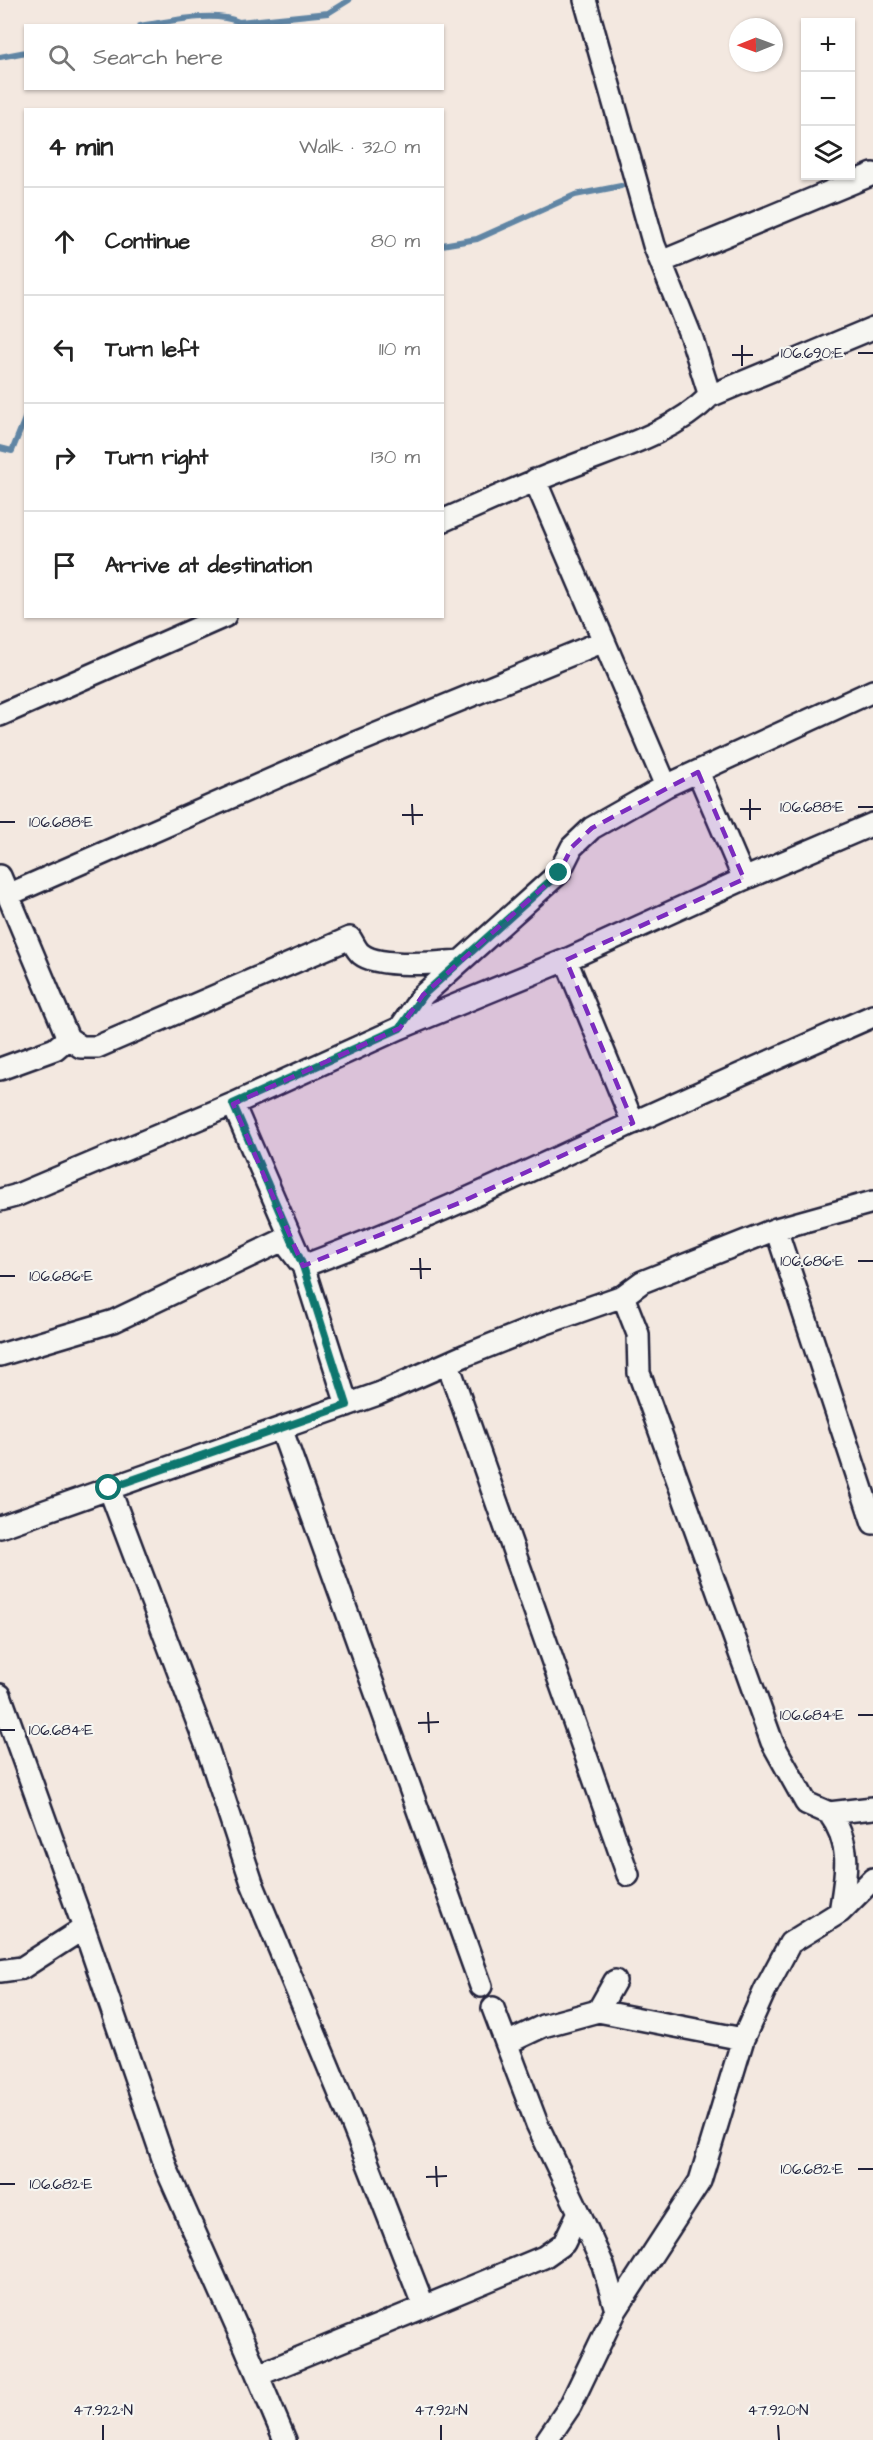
<!DOCTYPE html>
<html lang="en">
<head>
<meta charset="utf-8">
<style>
  :root { --surface:#fff; --page:#f6f6f6; --text:#222; --muted:#767676; --line:#e0e0e0 }
  body { margin:0; font-family:"Architects Daughter",sans-serif; background:var(--page); color:var(--text) }
  .controls { position:absolute; right:18px; top:18px; display:grid; overflow:hidden; border-radius:0px; box-shadow:0 2px 4px #0004 }
  .controls button { width:54px; height:54px; display:grid; place-items:center; padding:0; border:0; border-bottom:2px solid var(--line); background:var(--surface); color:var(--text); font:30px sans-serif }
  .compass { position:absolute; left:729px; top:18px; width:54px; height:54px; border-radius:50%; background:var(--surface); box-shadow:0 2px 4px #0004; rotate:269deg }
  .stop { position:absolute; width:18px; height:18px; margin:-14px; border:4px solid #0f766e; border-radius:50%; background:#fff }
  .stop.end { background:#0f766e; border-color:#fff; box-shadow:0 2px 6px #0008 }
  .list { margin:0; padding:0; list-style:none }
  h2 { display:flex; justify-content:space-between; align-items:center; height:78px; margin:0; padding:0 24px; font-size:26px }
  h2 small { font-size:20px; font-weight:400; color:var(--muted) }
  .list li { display:grid; grid-template-columns:39px 1fr auto; gap:18px; align-items:center; box-sizing:border-box; height:108px; padding:0 24px; border-top:2px solid var(--line) }
  .list b { display:block; font-size:22px; white-space:nowrap }
  .list em { font-size:20px; font-style:normal; color:var(--muted) }
  .icon { flex:none; width:33px; height:33px; fill:none; stroke:currentColor; stroke-width:2; stroke-linecap:round; stroke-linejoin:round }
  .map { position:relative; flex:none; width:873px; height:2440px; overflow:hidden }
  .search { position:absolute; background:var(--surface); box-shadow:0 2px 4px #0004; left:24px; top:24px; width:420px; height:66px; display:flex; align-items:center; gap:15px; box-sizing:border-box; padding:0 21px; border-radius:0px; color:var(--muted); font-size:22px }
  .panel { position:absolute; background:var(--surface); box-shadow:0 2px 4px #0004; left:24px; top:108px; width:420px; height:510px; border-radius:0px }
  .map>svg:first-child { display:block }
</style>
</head>
<body>
<div class="map">
<svg width="873" height="2440" viewBox="0 0 873 2440">
  <rect width="100%" height="100%" fill="#f3e8e0"/>
  <filter id="ink" filterUnits="userSpaceOnUse"><feTurbulence type="fractalNoise" baseFrequency=".0167" numOctaves="2"/><feDisplacementMap in="SourceGraphic" scale="12" xChannelSelector="R" yChannelSelector="G"/><feConvolveMatrix kernelMatrix="1 2 1 2 8 2 1 2 1" color-interpolation-filters="sRGB"/></filter>
  <g filter="url(#ink)">
    <g fill="none" stroke-linecap="round" stroke-linejoin="round">
      <path stroke="#6085a4" stroke-width="6" d="M 140,26 C 170,22 211,10 239,22 L 328,13 L 349,0
        M 0,57 L 26,52
        M 442,245 L 477,239 L 575,195 L 621,186
        M 0,448 L 12,451 L 26,416"/>
      <g stroke="#22223b" stroke-width="26">
        <path id="street" d="M 661,262 L 873,174
          M 710,396 L 873,328
          M 535,480 L 666,786
          M 442,521 C 482,504 520,486 560,471 C 611,450 671,435 710,396 L 692,339 L 654,245 L 585,0
          M 0,715 L 225,616
          M 698,772 L 744,879
          M 0,876 L 68,1038 L 81,1047 L 97,1047 L 350,938 C 353,942 356,950 361,954 C 378,968 438,963 461,961
          M 8,895 L 350,745 L 604,641
          M 566,960 L 633,1123
          M 400,1028 L 423,995 L 559,873 L 572,847 L 592,828 L 666,786 L 873,691
          M 0,1069 L 55,1049 L 68,1038
          M 233,1104 L 303,1266 L 347,1405
          M 0,1200 L 15,1196 L 233,1104 L 400,1028 L 566,960 L 744,879 L 873,824
          M 776,1229 L 873,1523
          M 623,1296 L 638,1334 L 639,1373 L 772,1742 L 806,1803 L 829,1813 L 873,1808
          M 0,1355 L 114,1321 L 283,1240 L 303,1266 C 414,1225 521,1175 628,1125 C 709,1088 791,1052 873,1016
          M 448,1364 L 628,1875
          M 281,1428 L 481,1986
          M 109,1488 L 207,1747 L 252,1883 L 354,2128 L 424,2307 L 544,2257 L 564,2243 L 579,2212 L 537,2124 L 493,2008
          M 0,1527 L 378,1394 L 466,1355 L 546,1323 L 623,1296 L 642,1282 L 776,1229 L 873,1202
          M 0,1695 L 84,1928 L 167,2170 L 246,2348 L 285,2440
          M 829,1813 C 853,1845 846,1875 840,1912
          M 0,1971 L 22,1968 L 84,1928
          M 598,2011 L 615,1981
          M 743,2039 L 765,1990 L 790,1943 L 840,1912 L 873,1879
          M 507,2043 L 543,2026 L 598,2011 L 743,2039 L 700,2181 L 616,2310
          M 258,2375 L 424,2307
          M 547,2440 L 570,2406 L 616,2310 L 603,2265 L 579,2212"/>
      </g>
      <use href="#street" stroke="#f6f6f2" stroke-width="21"/>
    </g>
  </g>
  <g fill="none" stroke-linecap="round" stroke-linejoin="round" filter="url(#ink)">
    <path stroke="#0f766e" stroke-width="8" d="M 109,1488 L 347,1405 L 303,1266 L 233,1104 L 400,1028 L 423,995 L 559,873"/>
  </g>
  <path fill="#7b2cbf" fill-opacity="0.2" stroke="#7b2cbf" stroke-width="4.5" stroke-dasharray="12 8" stroke-linejoin="round" d="M 698,772 L 744,879 L 566,960 L 633,1123 L 459,1203 L 303,1266 L 233,1104 L 400,1028 L 423,995 L 559,873 L 572,847 L 592,828 Z"/>
  <path fill="none" stroke="#22223b" stroke-width="2" d="M 742,345 L 742,366M 858,353 L 873,353M 732,355 L 753,355M 750,799 L 750,820M 412,804 L 413,825M 858,807 L 873,807M 740,809 L 761,809M 402,815 L 423,815M 0,822 L 15,822M 420,1258 L 421,1279M 858,1261 L 873,1261M 410,1269 L 431,1269M 0,1276 L 15,1276M 428,1712 L 429,1733M 858,1715 L 873,1715M 418,1723 L 439,1722M 0,1730 L 15,1730M 436,2166 L 437,2187M 858,2169 L 873,2169M 426,2177 L 447,2176M 0,2184 L 15,2184M 103,2425 L 103,2440M 441,2425 L 441,2440M 778,2425 L 779,2440"/>
  <g font-size="15" text-anchor="middle" fill="#22223b" stroke="#f6f6f2" stroke-width="4.5" stroke-linejoin="round" paint-order="stroke">
    <text x="812" y="358">106.690°E</text>
    <text x="812" y="812">106.688°E</text>
    <text x="61" y="827">106.688°E</text>
    <text x="812" y="1266">106.686°E</text>
    <text x="61" y="1281">106.686°E</text>
    <text x="812" y="1720">106.684°E</text>
    <text x="61" y="1735">106.684°E</text>
    <text x="812" y="2174">106.682°E</text>
    <text x="61" y="2189">106.682°E</text>
    <text x="103" y="2415">47.922°N</text>
    <text x="441" y="2415">47.921°N</text>
    <text x="778" y="2415">47.920°N</text>
  </g>
</svg>
<div class="controls">
<button>+</button>
<button>−</button>
<button><svg class="icon" aria-label="layers" viewBox="0 0 24 24"><path d="M12 4l9 5-9 5-9-5zM3 14l9 5 9-5"/></svg></button>
</div>
<svg class="compass" viewBox="-18 -18 36 36"><path d="M0-13l5 13h-10z" fill="#e53935"/><path d="M0 13l5-13h-10z" fill="#767676"/></svg>
<div class="stop" style="left:109px;top:1488px"></div>
<div class="stop end" style="left:559px;top:873px"></div>
<div class="search"><svg class="icon" aria-label="search" viewBox="0 0 24 24"><circle cx="10" cy="10" r="6"/><path d="M15 15l6 6"/></svg>Search here</div>
<section class="panel">
<h2>4 min<small>Walk · 320 m</small></h2>
<ul class="list">
<li><svg class="icon" aria-label="ahead" viewBox="0 0 24 24"><path d="M12 20V5M6 11l6-6 6 6"/></svg><div><b>Continue</b></div><em>80 m</em></li>
<li><svg class="icon" aria-label="left" viewBox="0 0 24 24"><path d="M17 20v-9H6M10 6l-5 5 5 5"/></svg><div><b>Turn left</b></div><em>110 m</em></li>
<li><svg class="icon" aria-label="right" viewBox="0 0 24 24"><path d="M7 20v-9h11M14 6l5 5-5 5"/></svg><div><b>Turn right</b></div><em>130 m</em></li>
<li><svg class="icon" aria-label="arrive" viewBox="0 0 24 24"><path d="M6 21V4h12l-3 4 3 4H6"/></svg><div><b>Arrive at destination</b></div></li>
</ul>
</section>
</div>
</body>
</html>
